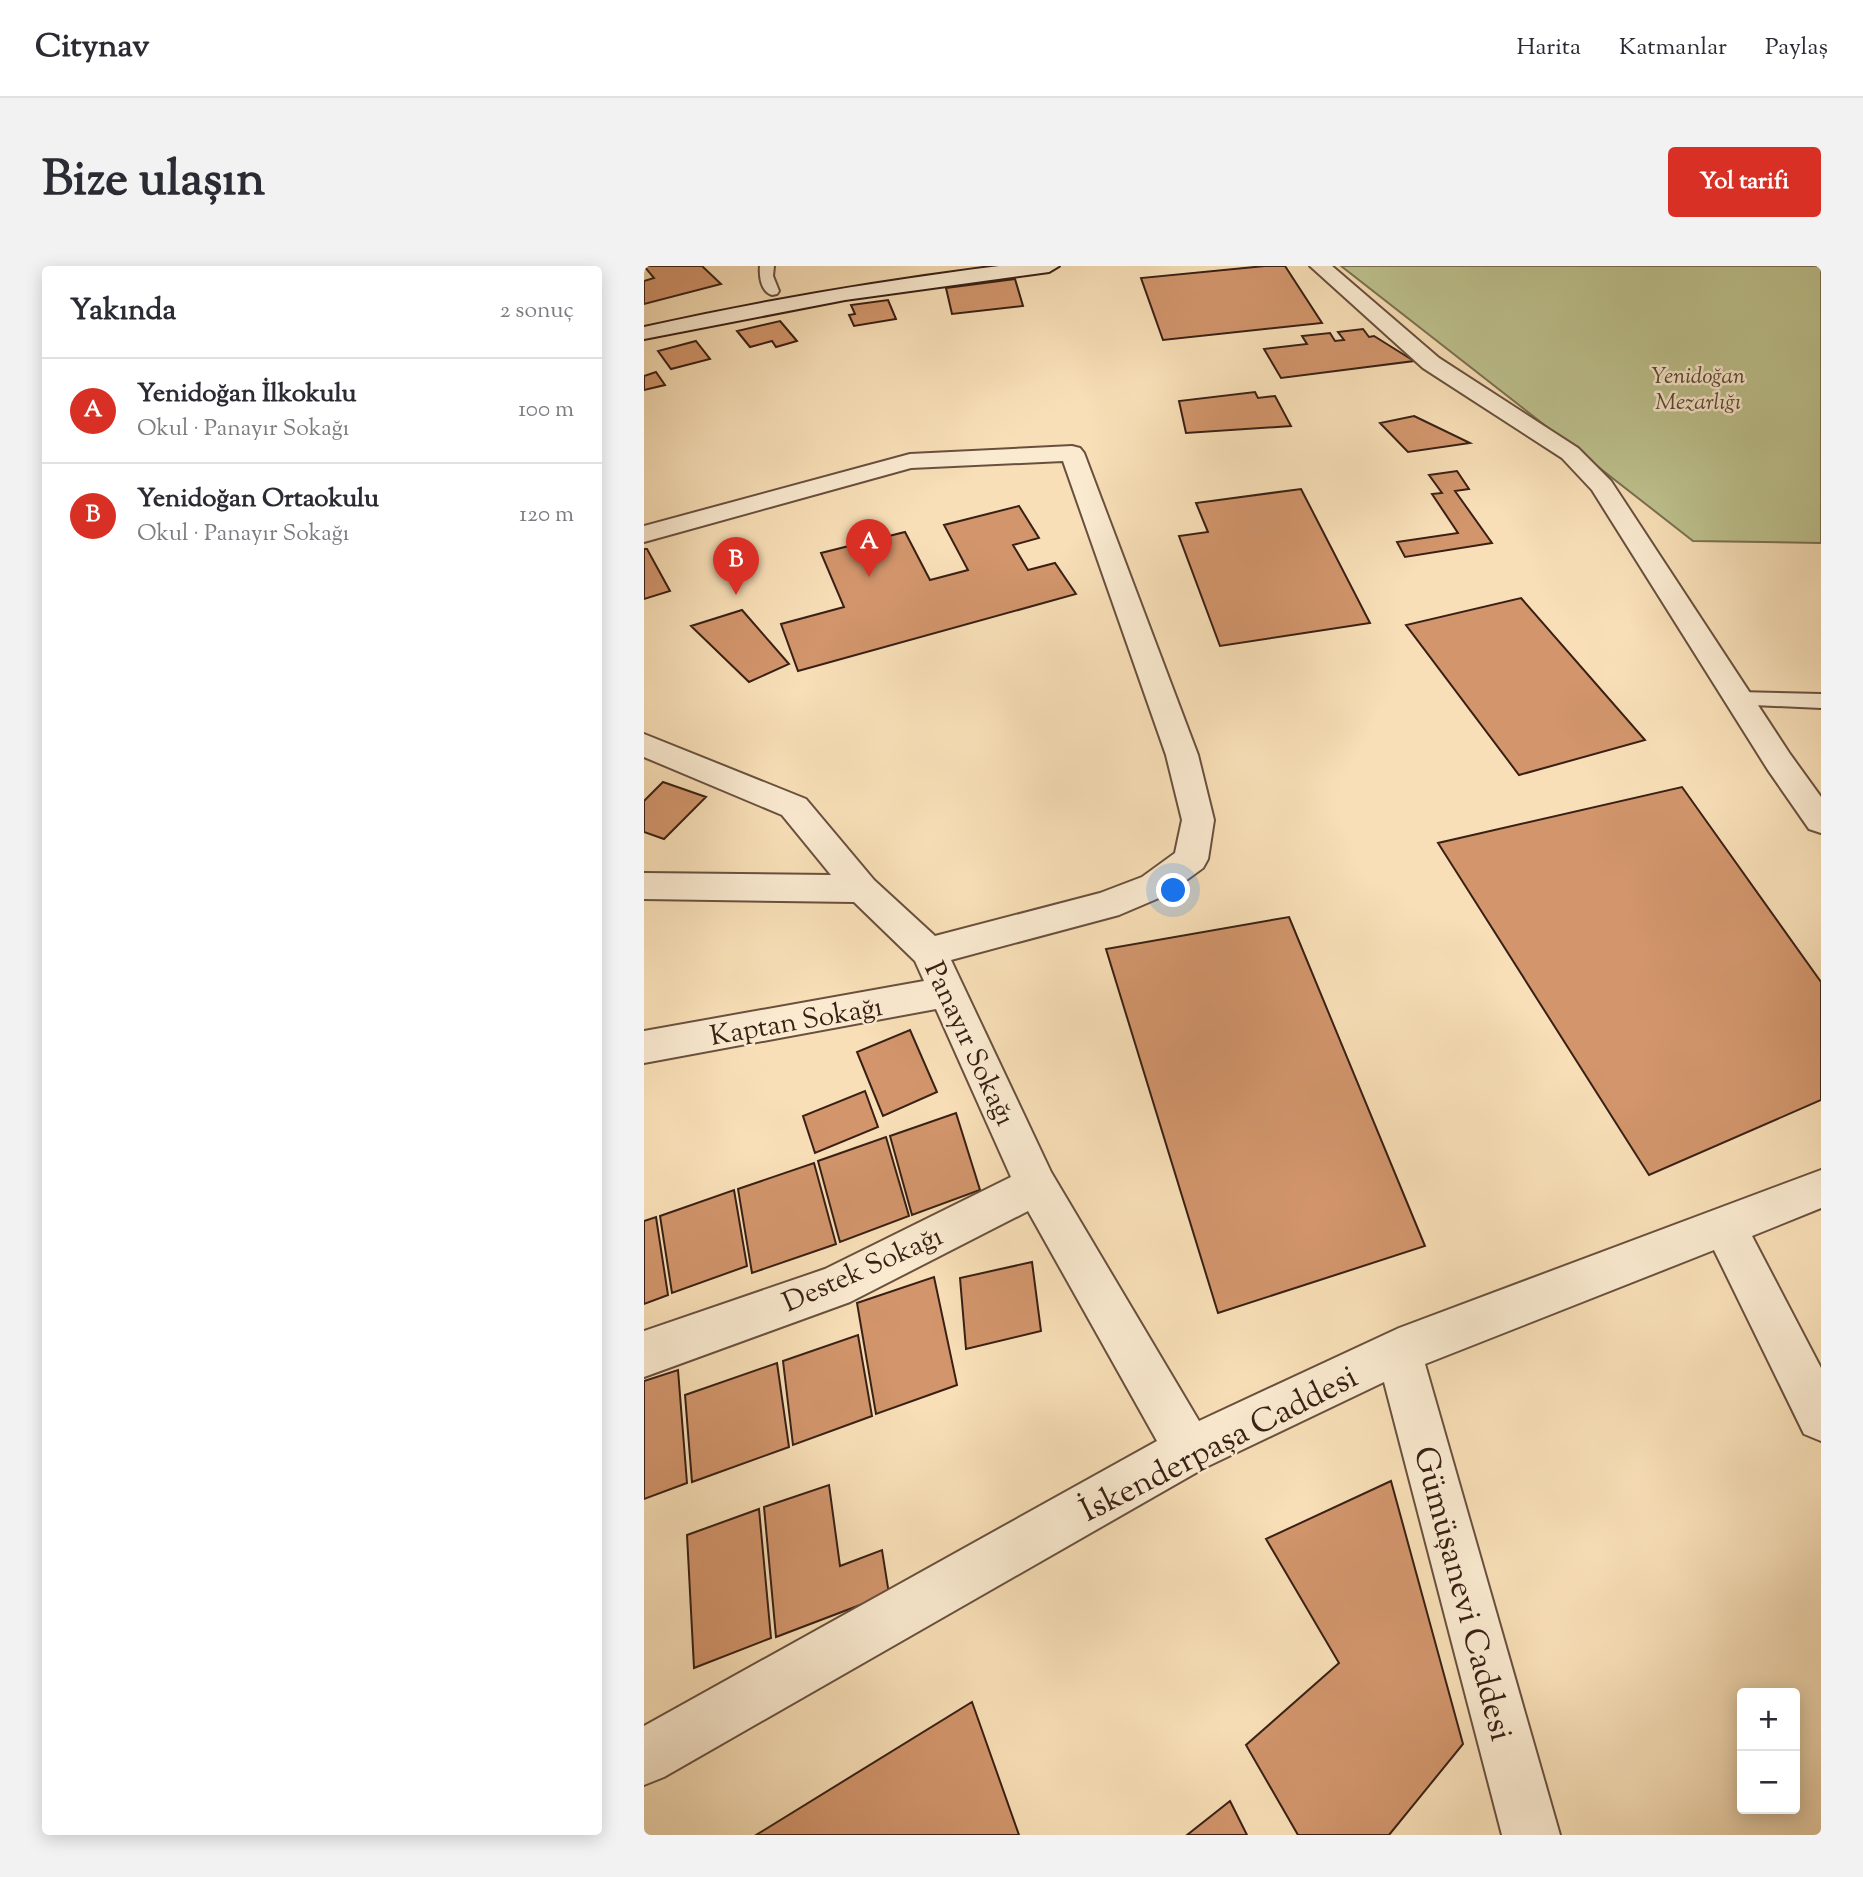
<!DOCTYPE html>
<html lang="tr">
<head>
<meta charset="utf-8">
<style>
  :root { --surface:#fff; --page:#f2f2f3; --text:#2b2b33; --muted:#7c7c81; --line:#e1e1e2; --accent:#d93025 }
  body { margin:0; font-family:"Sorts Mill Goudy",serif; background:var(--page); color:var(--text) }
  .controls { position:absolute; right:21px; bottom:21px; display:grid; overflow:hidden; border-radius:7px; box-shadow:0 4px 18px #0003 }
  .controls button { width:63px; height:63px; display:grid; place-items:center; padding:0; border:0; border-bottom:2px solid var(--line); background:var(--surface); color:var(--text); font:35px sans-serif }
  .you { position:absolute; left:530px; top:625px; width:24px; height:24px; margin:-18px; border:5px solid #fff; border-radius:50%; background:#1a73e8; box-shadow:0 0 0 10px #1a73e833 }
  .badge { display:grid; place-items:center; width:46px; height:46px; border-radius:50%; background:var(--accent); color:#fff; font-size:23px; font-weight:700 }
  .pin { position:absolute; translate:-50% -58px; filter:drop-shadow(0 2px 4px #0008) }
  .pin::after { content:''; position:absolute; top:37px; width:24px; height:21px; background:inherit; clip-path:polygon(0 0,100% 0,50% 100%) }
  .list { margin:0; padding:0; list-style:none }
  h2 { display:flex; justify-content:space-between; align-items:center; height:91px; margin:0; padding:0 28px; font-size:30px }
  h2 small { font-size:23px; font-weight:400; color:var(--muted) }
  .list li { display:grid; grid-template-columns:46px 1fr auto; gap:21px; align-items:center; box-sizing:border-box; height:105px; padding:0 28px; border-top:2px solid var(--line) }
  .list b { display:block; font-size:26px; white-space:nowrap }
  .list p { margin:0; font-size:23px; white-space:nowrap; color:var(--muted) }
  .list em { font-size:23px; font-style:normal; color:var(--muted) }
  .map { position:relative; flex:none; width:1177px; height:1569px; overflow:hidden; border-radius:7px }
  header { display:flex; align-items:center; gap:42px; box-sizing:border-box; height:98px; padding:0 35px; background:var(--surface); border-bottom:2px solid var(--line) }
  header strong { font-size:33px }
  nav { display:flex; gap:38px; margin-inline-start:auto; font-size:24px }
  .intro { display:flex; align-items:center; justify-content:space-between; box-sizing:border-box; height:168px; padding:0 42px }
  h1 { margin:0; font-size:49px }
  .button { padding:18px 32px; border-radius:7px; background:var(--accent); color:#fff; font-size:24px; font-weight:700 }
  main { display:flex; gap:42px; padding:0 42px }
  aside { flex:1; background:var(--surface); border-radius:7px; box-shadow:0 4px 18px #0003 }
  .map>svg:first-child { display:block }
</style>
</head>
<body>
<header>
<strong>Citynav</strong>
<nav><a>Harita</a><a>Katmanlar</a><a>Paylaş</a></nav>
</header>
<div class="intro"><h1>Bize ulaşın</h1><a class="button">Yol tarifi</a></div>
<main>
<aside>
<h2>Yakında<small>2 sonuç</small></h2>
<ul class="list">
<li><span class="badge">A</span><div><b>Yenidoğan İlkokulu</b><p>Okul · Panayır Sokağı</p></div><em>100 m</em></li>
<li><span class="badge">B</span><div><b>Yenidoğan Ortaokulu</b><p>Okul · Panayır Sokağı</p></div><em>120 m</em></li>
</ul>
</aside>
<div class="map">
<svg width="1177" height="1569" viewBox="0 0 1177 1569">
  <rect width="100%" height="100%" fill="#f8dfb7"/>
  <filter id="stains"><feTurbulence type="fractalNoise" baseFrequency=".00286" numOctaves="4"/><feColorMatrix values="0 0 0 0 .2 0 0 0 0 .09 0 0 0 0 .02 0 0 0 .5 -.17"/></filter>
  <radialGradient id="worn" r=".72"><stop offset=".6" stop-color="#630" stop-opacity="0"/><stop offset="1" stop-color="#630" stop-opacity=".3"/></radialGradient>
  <path fill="#bdc28e" stroke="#7b7152" stroke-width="2" d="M 697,0 L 1177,0 L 1177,277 L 1049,275 Z"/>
  <path fill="#d2956c" stroke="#392015" stroke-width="2" d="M 0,0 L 58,0 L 77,18 L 0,38 L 0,15 L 10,12 Z
    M 621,0 L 641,0 L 678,57 L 519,74 L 497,12 Z
    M 371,13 L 379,40 L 308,48 L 302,22 Z
    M 244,34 L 252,53 L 210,60 L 205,49 L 211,48 L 207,39 Z
    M 136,55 L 153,75 L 132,81 L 128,75 L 106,81 L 93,65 Z
    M 719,63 L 725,71 L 730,70 L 770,95 L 637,112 L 620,83 L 663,78 L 658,70 L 686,67 L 691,75 L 700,74 L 694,66 Z
    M 52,75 L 66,93 L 27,103 L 14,85 Z
    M 12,106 L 21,119 L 0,124 L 0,110 Z
    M 611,126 L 614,132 L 631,130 L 647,160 L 542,167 L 535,135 Z
    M 770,150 L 826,177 L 764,186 L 736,157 Z
    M 813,205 L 825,223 L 811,225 L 848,277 L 761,291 L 753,276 L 814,267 L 788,228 L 798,227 L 785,209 Z
    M 657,223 L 726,357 L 576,380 L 535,270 L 564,266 L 552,237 Z
    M 375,240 L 395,272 L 369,279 L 384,304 L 411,297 L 432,328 L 154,405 L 137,358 L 200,341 L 177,287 L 261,266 L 286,314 L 324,304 L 300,259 Z
    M 0,283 L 3,283 L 26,325 L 0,333 Z
    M 877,332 L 1001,474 L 875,509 L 762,359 Z
    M 98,344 L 145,398 L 105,416 L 47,360 Z
    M 19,516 L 62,531 L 20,573 L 0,566 L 0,535 Z
    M 1038,521 L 1177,716 L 1177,834 L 1005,909 L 794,577 Z
    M 645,651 L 781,980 L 574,1047 L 462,683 Z
    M 266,764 L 293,826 L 239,850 L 213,786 Z
    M 221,825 L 234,861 L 171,887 L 159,850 Z
    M 312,847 L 336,924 L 268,949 L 246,870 Z
    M 242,871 L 265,950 L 196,976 L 174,895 Z
    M 170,897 L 192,978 L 108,1007 L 94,923 Z
    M 90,924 L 103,1000 L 28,1027 L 16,950 Z
    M 12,951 L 24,1029 L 0,1038 L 0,955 Z
    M 388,996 L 397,1065 L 322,1083 L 316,1012 Z
    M 290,1011 L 313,1119 L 232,1148 L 213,1037 Z
    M 214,1069 L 228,1150 L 149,1179 L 139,1095 Z
    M 133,1097 L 145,1181 L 48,1216 L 41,1129 Z
    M 34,1104 L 43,1217 L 0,1233 L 0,1115 Z
    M 747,1215 L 819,1478 L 745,1569 L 654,1569 L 602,1479 L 695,1397 L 622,1273 Z
    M 185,1219 L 196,1300 L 238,1284 L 245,1328 L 132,1371 L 120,1241 Z
    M 115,1243 L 127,1372 L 50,1402 L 43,1269 Z
    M 328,1436 L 375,1569 L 112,1569 Z
    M 586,1535 L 603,1569 L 543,1569 Z"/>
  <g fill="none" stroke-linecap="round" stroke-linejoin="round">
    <g stroke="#69503e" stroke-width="4">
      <path id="service" d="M 116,0 L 130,0 L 129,10 L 135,25 L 133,28 L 128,29 C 117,26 115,10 116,0 Z
        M 1094,426 L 1177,428 L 1177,442 L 1087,438 L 1084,433 L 1087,428 Z"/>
    </g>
    <g stroke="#69503e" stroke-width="4">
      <path id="minor" d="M 666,0 L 688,0 L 795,92 L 934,182 L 967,215 L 1146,488 L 1177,531 L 1177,567 L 1165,563 L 1124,504 L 948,224 L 918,192 L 779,102 Z
        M 428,180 L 436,182 L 440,187 L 554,489 L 570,554 L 564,593 L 559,602 L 522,629 L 475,649 L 307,694 L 407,906 L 555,1155 L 755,1062 L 1177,904 L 1177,942 L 1108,970 L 1177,1102 L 1177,1175 L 1160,1168 L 1070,984 L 781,1098 L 916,1569 L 858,1569 L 740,1116 L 562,1201 L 20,1511 L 0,1519 L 0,1460 L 513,1175 L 384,945 L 206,1036 L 0,1111 L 0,1065 L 181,1003 L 367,911 L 292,743 L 0,797 L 0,765 L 280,715 L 271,695 L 210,636 L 0,633 L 0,607 L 187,609 L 138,549 L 0,491 L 0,468 L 162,533 L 230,614 L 291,670 L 456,627 L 498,611 L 531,587 L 538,554 L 522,489 L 419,195 L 267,202 L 0,276 L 0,260 L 266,188 Z"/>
    </g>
    <g stroke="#392015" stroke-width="4">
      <path id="secondary" d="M 355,0 L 415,0 L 405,6 L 201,34 L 0,73 L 0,61 C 117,35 235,15 355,0 Z"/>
    </g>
    <use href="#service" fill="#faead0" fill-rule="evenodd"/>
    <use href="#minor" fill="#faead0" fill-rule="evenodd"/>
    <use href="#secondary" fill="#faead0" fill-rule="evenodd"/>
  </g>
  <g text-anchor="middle" stroke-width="5" stroke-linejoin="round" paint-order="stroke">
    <g font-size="23" font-style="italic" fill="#5a4833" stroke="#faead0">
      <text x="1054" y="117">Yenidoğan<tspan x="1054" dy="26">Mezarlığı</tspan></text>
    </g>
    <g font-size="28" fill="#392015" stroke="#faead0">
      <text transform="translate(152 754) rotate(-10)" y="10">Kaptan Sokağı</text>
      <text transform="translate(327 777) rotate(65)" y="10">Panayır Sokağı</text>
      <text transform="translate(218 1002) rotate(-24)" y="10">Destek Sokağı</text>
    </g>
    <g font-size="33" fill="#392015" stroke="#faead0">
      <text transform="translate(574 1176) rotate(-27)" y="12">İskenderpaşa Caddesi</text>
      <text transform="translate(821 1327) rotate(75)" y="12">Gümüşanevi Caddesi</text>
    </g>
  </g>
  <rect width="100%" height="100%" filter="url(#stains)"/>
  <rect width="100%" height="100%" fill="url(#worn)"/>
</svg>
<div class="controls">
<button>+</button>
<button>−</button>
</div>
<div class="you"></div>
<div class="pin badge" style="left:225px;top:311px">A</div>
<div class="pin badge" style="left:92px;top:329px">B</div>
</div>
</main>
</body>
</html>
